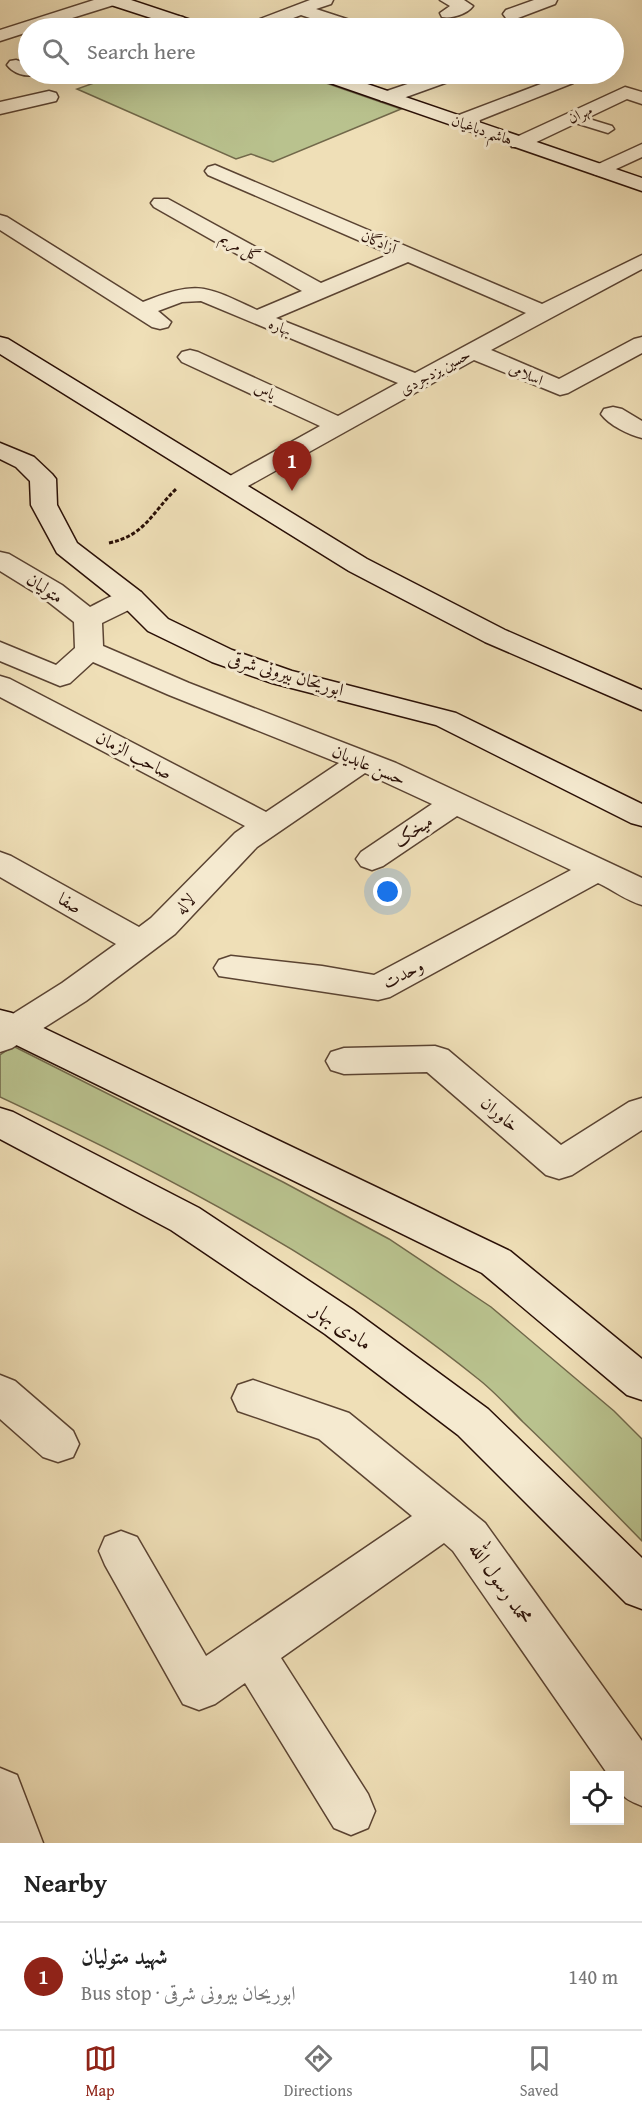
<!DOCTYPE html>
<html lang="en">
<head>
<meta charset="utf-8">
<style>
  :root { --surface:#fff; --page:#f2f2f2; --text:#222; --muted:#767676; --line:#e0e0e0; --accent:#8f2418 }
  body { margin:0; font-family:"Gentium Book Plus",Amiri,serif; background:var(--page); color:var(--text) }
  .controls { position:absolute; right:18px; bottom:18px; display:grid; overflow:hidden; border-radius:0px; box-shadow:0 6px 24px #0002 }
  .controls button { width:54px; height:54px; display:grid; place-items:center; padding:0; border:0; border-bottom:2px solid var(--line); background:var(--surface); color:var(--text); font:30px sans-serif }
  .you { position:absolute; left:388px; top:892px; width:21px; height:21px; margin:-15px; border:4px solid #fff; border-radius:50%; background:#1a73e8; box-shadow:0 0 0 9px #1a73e833 }
  .badge { display:grid; place-items:center; width:39px; height:39px; border-radius:50%; background:var(--accent); color:#fff; font-size:20px; font-weight:700 }
  .pin { position:absolute; translate:-50% -50px; filter:drop-shadow(0 2px 3px #0008) }
  .pin::after { content:''; position:absolute; top:32px; width:21px; height:18px; background:inherit; clip-path:polygon(0 0,100% 0,50% 100%) }
  .list { margin:0; padding:0; list-style:none }
  h2 { display:flex; justify-content:space-between; align-items:center; height:78px; margin:0; padding:0 24px; font-size:26px }
  h2 small { font-size:20px; font-weight:400; color:var(--muted) }
  .list li { display:grid; grid-template-columns:39px 1fr auto; gap:18px; align-items:center; box-sizing:border-box; height:108px; padding:0 24px; border-top:2px solid var(--line) }
  .list b { display:block; font-size:22px; white-space:nowrap }
  .list p { margin:0; font-size:20px; white-space:nowrap; color:var(--muted) }
  .list em { font-size:20px; font-style:normal; color:var(--muted) }
  .icon { flex:none; width:33px; height:33px; fill:none; stroke:currentColor; stroke-width:2; stroke-linecap:round; stroke-linejoin:round }
  .map { position:relative; flex:none; width:642px; height:1843px; overflow:hidden }
  .search { position:absolute; background:var(--surface); box-shadow:0 6px 24px #0002; left:18px; right:18px; top:18px; height:66px; display:flex; align-items:center; gap:15px; box-sizing:border-box; padding:0 21px; border-radius:33px; color:var(--muted); font-size:22px }
  .sheet { height:186px; background:var(--surface) }
  nav { display:flex; justify-content:space-around; align-items:center; box-sizing:border-box; height:84px; border-top:2px solid var(--line); background:var(--surface); font-size:16px; color:var(--muted) }
  nav a { display:grid; justify-items:center; gap:3px }
  nav .on { color:var(--accent) }
  .map>svg:first-child { display:block }
</style>
</head>
<body>
<div class="map">
<svg width="642" height="1843" viewBox="0 0 642 1843">
  <rect width="100%" height="100%" fill="#efdfb7"/>
  <filter id="stains"><feTurbulence type="fractalNoise" baseFrequency=".00333" numOctaves="4"/><feColorMatrix values="0 0 0 0 .2 0 0 0 0 .09 0 0 0 0 .02 0 0 0 .5 -.17"/></filter>
  <radialGradient id="worn" r=".72"><stop offset=".6" stop-color="#630" stop-opacity="0"/><stop offset="1" stop-color="#630" stop-opacity=".3"/></radialGradient>
  <path fill="#b9c28e" stroke="#71684a" stroke-width="1.5" d="M 119,74 L 300,74 L 401,109 L 273,162 L 251,154 L 236,159 L 77,89 Z
    M 13,1046 L 283,1182 L 389,1239 L 491,1307 L 614,1411 L 642,1439 L 642,1541 C 603,1501 564,1461 523,1422 C 508,1407 494,1391 477,1378 C 333,1262 167,1175 0,1097 L 0,1055 Z"/>
  <g fill="none" stroke-linecap="round" stroke-linejoin="round">
    <g stroke="#5a4332" stroke-width="3">
      <path id="lane" d="M 573,114 L 612,126 L 614,129 L 608,133 L 569,121 L 567,118 Z"/>
    </g>
    <g stroke="#5a4332" stroke-width="3">
      <path id="street" d="M 94,0 L 119,0 L 117,4 L 40,28 L 28,28 L 28,32 L 0,41 L 0,30 Z
        M 310,0 L 333,0 L 331,4 L 316,9 L 362,24 L 365,28 L 340,28 L 301,15 L 267,28 L 244,28 L 247,24 Z
        M 440,0 L 464,0 L 473,6 C 467,14 452,19 442,17 L 440,13 L 450,6 Z
        M 534,0 L 557,0 L 555,4 L 518,18 L 506,18 L 503,14 L 506,10 Z
        M 177,16 L 183,17 L 186,21 C 177,31 161,29 148,28 L 151,24 Z
        M 16,60 L 28,64 L 28,74 L 34,75 C 25,77 13,73 7,65 L 10,61 Z
        M 437,74 L 462,74 L 459,78 L 395,101 L 381,101 L 379,97 L 381,93 Z
        M 567,74 L 573,75 L 576,79 L 573,83 L 465,126 L 451,126 L 449,122 L 451,118 Z
        M 625,87 L 642,92 L 642,104 L 627,99 L 526,147 L 512,147 L 509,143 L 512,139 Z
        M 49,91 L 56,93 L 58,97 L 56,101 L 0,114 L 0,102 Z
        M 642,144 L 642,157 L 601,176 L 594,174 L 591,170 L 594,166 Z
        M 215,165 L 542,304 L 642,255 L 642,269 L 491,350 L 559,379 L 634,339 L 642,337 L 642,353 L 568,393 L 560,395 L 474,360 L 239,491 L 230,494 L 221,491 L 217,486 L 221,481 L 320,426 L 182,362 L 178,357 L 182,352 L 190,350 L 198,352 L 338,416 L 398,383 L 201,301 L 182,302 L 158,311 L 171,322 L 168,327 L 160,329 L 152,327 L 0,230 L 0,215 L 7,217 L 143,302 C 199,280 205,286 257,310 L 302,291 L 154,207 L 151,203 L 154,199 L 168,199 L 321,283 L 390,254 L 208,175 L 205,171 L 208,167 ZM 408,262 L 526,313 L 415,373 L 276,318 Z
        M 613,407 L 622,409 L 642,421 L 642,438 C 629,435 609,425 601,414 L 604,409 Z
        M 0,552 L 9,554 L 62,585 L 90,607 C 106,599 122,588 141,592 L 145,598 L 141,604 L 102,623 L 103,646 L 189,683 L 396,763 L 642,878 L 642,905 C 627,901 613,890 598,883 L 390,997 L 378,1000 L 219,976 L 214,968 L 219,960 L 231,956 L 322,966 L 374,975 L 571,870 L 457,816 L 383,866 L 372,870 L 361,866 L 356,859 L 361,852 L 432,804 L 365,773 L 257,847 L 175,934 L 86,1001 L 12,1048 L 0,1052 L 0,1022 L 62,983 L 116,944 L 0,877 L 0,852 L 11,856 L 139,927 L 151,918 L 235,833 L 245,826 L 0,697 L 0,676 L 10,679 L 266,812 L 339,763 L 169,695 L 93,662 L 70,683 L 60,686 L 0,661 L 0,642 L 56,665 L 75,648 L 74,622 L 42,597 L 0,571 Z
        M 435,1046 L 448,1050 L 561,1145 L 629,1102 L 642,1098 L 642,1130 L 572,1175 L 559,1179 L 546,1175 L 427,1072 L 344,1074 L 331,1070 L 326,1061 L 331,1052 L 344,1048 Z
        M 0,1375 L 15,1381 L 73,1431 L 79,1444 L 73,1457 L 58,1462 L 43,1457 L 0,1419 Z
        M 253,1380 L 349,1413 L 485,1523 L 642,1741 L 642,1806 C 623,1798 620,1797 620,1776 L 609,1776 L 453,1551 L 444,1543 L 281,1658 L 368,1794 L 375,1811 L 368,1828 L 351,1835 L 334,1828 L 245,1683 L 215,1704 L 199,1710 L 183,1704 L 105,1565 L 99,1551 L 105,1537 L 121,1531 L 137,1537 L 206,1656 L 412,1516 L 319,1439 L 238,1411 L 232,1398 L 238,1385 Z
        M 0,1768 L 17,1775 L 43,1843 L 0,1843 Z"/>
    </g>
    <g stroke="#290f06" stroke-width="3">
      <path id="secondary" d="M 106,0 L 131,0 L 203,24 L 206,28 L 182,28 L 108,4 Z
        M 313,74 L 338,74 L 642,178 L 642,191 L 316,78 Z
        M 0,337 L 8,339 L 367,559 L 505,630 L 642,690 L 642,710 L 485,642 L 349,571 L 0,354 Z
        M 0,443 L 34,457 L 52,474 L 56,479 L 57,505 L 77,543 L 141,592 L 168,619 L 232,650 L 292,671 L 456,713 L 642,804 L 642,826 L 631,823 L 436,725 L 272,683 L 212,662 L 148,631 L 121,604 L 57,553 L 31,505 L 30,481 L 16,467 L 0,459 Z
        M 0,1010 L 12,1013 L 510,1251 L 642,1359 L 642,1400 L 627,1395 L 482,1273 L 0,1037 Z
        M 0,1108 L 13,1112 L 199,1208 L 353,1310 L 488,1409 L 642,1558 L 642,1609 L 626,1603 L 458,1435 L 325,1334 L 171,1230 L 0,1139 Z"/>
    </g>
    <path stroke="#290f06" stroke-width="3" stroke-dasharray="4 2" stroke-linecap="butt" d="M 109,543 C 146,535 152,512 177,488"/>
    <use href="#lane" fill="#f5ead0" fill-rule="evenodd"/>
    <use href="#street" fill="#f5ead0" fill-rule="evenodd"/>
    <use href="#secondary" fill="#f5ead0" fill-rule="evenodd"/>
  </g>
  <g text-anchor="middle" stroke-width="6" stroke-linejoin="round" paint-order="stroke">
    <g font-size="15" fill="#290f06" stroke="#f5ead0">
      <text transform="translate(580 114) rotate(-25)" y="5">مهران</text>
      <text transform="translate(482 130) rotate(19)" y="5">هاشم دباغیان</text>
      <text transform="translate(379 242) rotate(23)" y="5">آزادگان</text>
      <text transform="translate(240 247) rotate(29)" y="5">گل مریم</text>
      <text transform="translate(280 327) rotate(22)" y="5">بهاره</text>
      <text transform="translate(435 372) rotate(-29)" y="5">حسین یزدجردی</text>
      <text transform="translate(526 374) rotate(23)" y="5">اسلامی</text>
      <text transform="translate(265 391) rotate(25)" y="5">یاس</text>
    </g>
    <g font-size="18" fill="#290f06" stroke="#f5ead0">
      <text transform="translate(45 588) rotate(34)" y="6">متولیان</text>
      <text transform="translate(286 674) rotate(16)" y="6">ابوریحان بیرونی شرقی</text>
      <text transform="translate(134 755) rotate(28)" y="6">صاحب الزمان</text>
      <text transform="translate(369 765) rotate(23)" y="6">حسن عابدیان</text>
      <text transform="translate(413 831) rotate(-34)" y="6">میخک</text>
      <text transform="translate(70 903) rotate(30)" y="6">صفا</text>
      <text transform="translate(185 904) rotate(-46)" y="6">لاله</text>
      <text transform="translate(403 974) rotate(-27)" y="6">وحدت</text>
      <text transform="translate(500 1114) rotate(40)" y="6">خاوران</text>
    </g>
    <g font-size="21" fill="#290f06" stroke="#f5ead0">
      <text transform="translate(342 1326) rotate(35)" y="7">مادی بهار</text>
      <text transform="translate(501 1583) rotate(55)" y="7">محمد رسول الله</text>
    </g>
  </g>
  <rect width="100%" height="100%" filter="url(#stains)"/>
  <rect width="100%" height="100%" fill="url(#worn)"/>
</svg>
<div class="controls">
<button><svg class="icon" aria-label="locate" viewBox="0 0 24 24"><circle cx="12" cy="12" r="6"/><path d="M12 2v4M12 18v4M2 12h4M18 12h4"/></svg></button>
</div>
<div class="you"></div>
<div class="pin badge" style="left:292px;top:491px">1</div>
<div class="search"><svg class="icon" aria-label="search" viewBox="0 0 24 24"><circle cx="10" cy="10" r="6"/><path d="M15 15l6 6"/></svg>Search here</div>
</div>
<section class="sheet">
<h2>Nearby<small></small></h2>
<ul class="list">
<li><span class="badge">1</span><div><b>شهید متولیان</b><p>Bus stop · ابوریحان بیرونی شرقی</p></div><em>140 m</em></li>
</ul>
</section>
<nav>
<a class="on"><svg class="icon" aria-label="map" viewBox="0 0 24 24"><path d="M3 6l6-2 6 2 6-2v14l-6 2-6-2-6 2zM9 4v14M15 6v14"/></svg>Map</a>
<a><svg class="icon" aria-label="directions" viewBox="0 0 24 24"><path d="M12 3l9 9-9 9-9-9zM9 14v-3h6M13 9l2 2-2 2"/></svg>Directions</a>
<a><svg class="icon" aria-label="saved" viewBox="0 0 24 24"><path d="M7 4h10v16l-5-4-5 4z"/></svg>Saved</a>
</nav>
</body>
</html>
